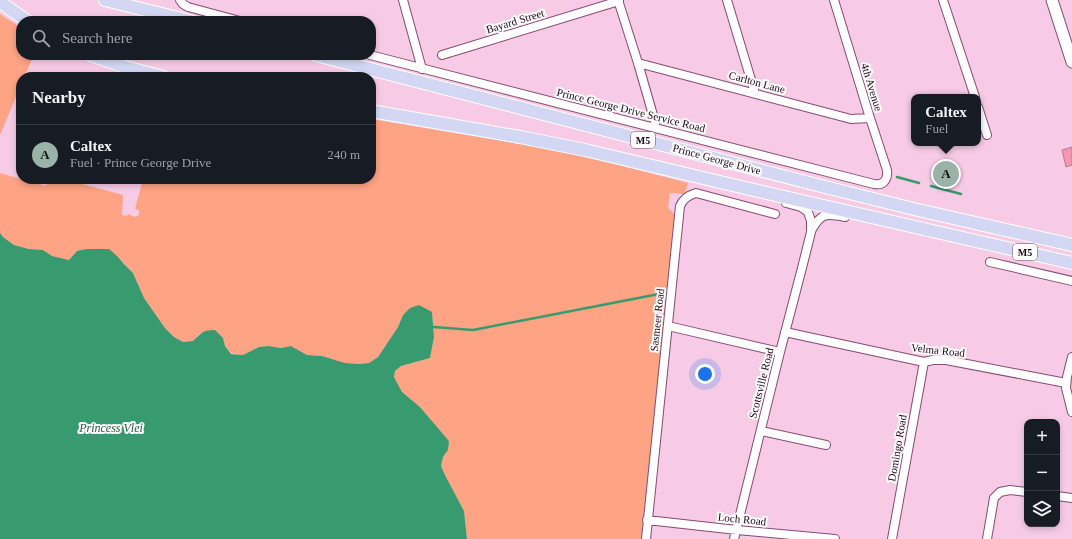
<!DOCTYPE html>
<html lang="en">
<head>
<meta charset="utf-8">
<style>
  :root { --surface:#171b24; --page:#242831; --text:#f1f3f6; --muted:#9ea1a6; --line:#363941; --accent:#99b3a9 }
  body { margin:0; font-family:Georgia,serif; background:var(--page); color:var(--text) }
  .controls { position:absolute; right:12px; bottom:12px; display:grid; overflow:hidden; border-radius:8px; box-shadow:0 2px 6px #0003 }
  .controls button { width:36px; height:36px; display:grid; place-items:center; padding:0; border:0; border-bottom:1px solid var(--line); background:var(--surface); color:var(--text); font:20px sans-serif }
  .you { position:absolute; left:705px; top:374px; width:14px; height:14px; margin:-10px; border:3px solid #fff; border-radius:50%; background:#1a73e8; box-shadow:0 0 0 6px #1a73e833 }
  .badge { display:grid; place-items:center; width:26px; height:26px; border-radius:50%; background:var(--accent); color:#111; font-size:13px; font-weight:700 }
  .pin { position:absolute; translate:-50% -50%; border:2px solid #fff; box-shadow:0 1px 4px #0006 }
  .popup { position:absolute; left:911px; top:94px; width:70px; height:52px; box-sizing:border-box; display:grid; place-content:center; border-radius:8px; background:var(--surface); filter:drop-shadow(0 1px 3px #0005); font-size:13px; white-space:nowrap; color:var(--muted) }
  .popup b { font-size:15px; color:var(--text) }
  .popup::after { content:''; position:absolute; left:50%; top:100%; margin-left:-8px; border:8px solid transparent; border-top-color:var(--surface) }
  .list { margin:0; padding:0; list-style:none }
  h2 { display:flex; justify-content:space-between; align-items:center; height:52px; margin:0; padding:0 16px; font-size:17px }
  h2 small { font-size:13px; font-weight:400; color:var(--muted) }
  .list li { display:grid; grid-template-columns:26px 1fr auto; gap:12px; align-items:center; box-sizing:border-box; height:60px; padding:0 16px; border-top:1px solid var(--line) }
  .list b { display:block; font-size:15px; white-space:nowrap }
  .list p { margin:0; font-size:13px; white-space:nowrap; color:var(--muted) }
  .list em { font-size:13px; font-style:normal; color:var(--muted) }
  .icon { flex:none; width:22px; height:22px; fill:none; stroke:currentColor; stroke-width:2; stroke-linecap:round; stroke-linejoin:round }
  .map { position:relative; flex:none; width:1072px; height:539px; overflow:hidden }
  .search { position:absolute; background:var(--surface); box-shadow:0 2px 6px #0003; left:16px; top:16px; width:360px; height:44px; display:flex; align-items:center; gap:10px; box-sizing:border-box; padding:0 14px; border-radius:16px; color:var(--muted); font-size:15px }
  .panel { position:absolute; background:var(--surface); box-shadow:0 2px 6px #0003; left:16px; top:72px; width:360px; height:112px; border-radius:16px }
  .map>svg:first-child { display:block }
</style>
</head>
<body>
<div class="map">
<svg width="1072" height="539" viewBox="0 0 1072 539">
  <rect width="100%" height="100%" fill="#f7cbe6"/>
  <path fill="#fea383" d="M 0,14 L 21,28 L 21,55 L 34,55 L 24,77 L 21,77 L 21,85 L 0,135 Z
    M 371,119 L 514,143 L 600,160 L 688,183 L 685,194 L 670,193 L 668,208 L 675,214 L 642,539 L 467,539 L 464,511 L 445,475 L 441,466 L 443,457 L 448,450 L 449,441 L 420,407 L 402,392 L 394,377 L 395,371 L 401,366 L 430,358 L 434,337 L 432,312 L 403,315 L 398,327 L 378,357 L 369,363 L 359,364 L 345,363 L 322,356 L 307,355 L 291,346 L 281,348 L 268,346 L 259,347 L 243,355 L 231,353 L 225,346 L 223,338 L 200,333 L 193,341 L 183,342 L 174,337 L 165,328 L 144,298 L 133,273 L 118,257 L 86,249 L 77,251 L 69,260 L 52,256 L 43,250 L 29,249 L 14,245 L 3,237 L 0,233 L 0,173 L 46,186 L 48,179 L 64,179 L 123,195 L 122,215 L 127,216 L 128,214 L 135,217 L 139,215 L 139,210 L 135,209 L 143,179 L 371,179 Z"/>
  <path fill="#389b6f" d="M 0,233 L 3,237 L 14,245 L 29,249 L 43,250 L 52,256 L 69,260 L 77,251 L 86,249 L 109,249 L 118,257 L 124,264 L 133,273 L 144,298 L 165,328 L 174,337 L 183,342 L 193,341 C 201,333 203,330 215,330 L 223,338 L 225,346 L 231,354 L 243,355 L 259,347 L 268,346 L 281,348 L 291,346 L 307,355 L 322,356 L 345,363 L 359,364 L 369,363 L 378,357 L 398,327 L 403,315 L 410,308 L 419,305 L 432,312 L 434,337 L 430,358 L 401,366 L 395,371 L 394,377 L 402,392 L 420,407 L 449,441 L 448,450 L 443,457 L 441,466 L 445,475 L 464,511 L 467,539 L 0,539 Z"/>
  <path fill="#0003" d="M 956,166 L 958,168 L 953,186 L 938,183 L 936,181 Z"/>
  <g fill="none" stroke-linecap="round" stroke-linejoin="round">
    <path stroke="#389b6f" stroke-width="2.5" d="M 897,177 L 919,183
      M 931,186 L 961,194
      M 434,327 L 473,330 L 659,294"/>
  </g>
  <path fill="#f397b2" stroke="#c2748c" d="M 1072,147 L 1072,165 L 1066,167 L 1062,150 Z
    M 940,161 L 957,165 L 952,186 L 935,181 Z"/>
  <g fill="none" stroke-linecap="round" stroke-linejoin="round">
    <g stroke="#884974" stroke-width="10">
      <path id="street" d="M 180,0 L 183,4 L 188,7 L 240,21
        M 403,0 L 422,69
        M 618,0 L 638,63 L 655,122 L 655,128
        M 727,0 L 755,93
        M 943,0 L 975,97
        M 370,55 L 874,184 C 884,186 888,179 887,170 L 870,118 L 834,0
        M 442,55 L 619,1
        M 638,63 L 851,119 L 870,118
        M 978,107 L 987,135
        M 811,231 C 821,213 825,213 845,217
        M 990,262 L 1072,281
        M 668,326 L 780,352
        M 785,332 L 924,362 L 933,360 L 946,360 L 1066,383
        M 1072,357 L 1067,377 L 1066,388 L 1072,412
        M 761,431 L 826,445
        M 1057,496 L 1072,498
        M 647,520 L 737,530 L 835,539
        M 646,539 L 680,206 C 683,199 689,195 696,193 L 775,214
        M 734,539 L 780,352 L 803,264 L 811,232 L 811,221 L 808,212 L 801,207 L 786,203
        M 892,539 L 924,362
        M 987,539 L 994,498 L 1000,492 L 1010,490 L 1027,492"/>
    </g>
    <g stroke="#884974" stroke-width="13">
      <path id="secondary" d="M 1052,0 L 1072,62"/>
    </g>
    <g stroke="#fff" stroke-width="14">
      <path id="primary" d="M 105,0 L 190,21
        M 0,2 L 27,21
        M 91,55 L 125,67 L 163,77
        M 316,55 L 825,187 L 918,210 L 1072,245
        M 371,111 L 520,137 L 585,150 L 741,187 L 1072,263"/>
    </g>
    <use href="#street" stroke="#fff" stroke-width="8"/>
    <use href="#secondary" stroke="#fff" stroke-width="11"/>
    <use href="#primary" stroke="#d4d7f3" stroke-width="12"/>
  </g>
  <g text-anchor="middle" stroke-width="4" stroke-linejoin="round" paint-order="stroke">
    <g fill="#fbfbfb" stroke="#60505b" stroke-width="1">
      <rect x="631" y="132" width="24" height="16" rx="3"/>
      <rect x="1013" y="244" width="24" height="16" rx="3"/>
    </g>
    <g font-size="10" font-weight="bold" fill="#1e0617">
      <text x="643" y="144">M5</text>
      <text x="1025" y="256">M5</text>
    </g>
    <g font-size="11" fill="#1e0617" stroke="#fbfbfb">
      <text transform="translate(515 21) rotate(-17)" y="4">Bayard Street</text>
      <text transform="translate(757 82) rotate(15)" y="4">Carlton Lane</text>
      <text transform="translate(872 87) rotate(73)" y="4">4th Avenue</text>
      <text transform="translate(631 110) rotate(14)" y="4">Prince George Drive Service Road</text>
      <text transform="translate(717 159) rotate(15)" y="4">Prince George Drive</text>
      <text transform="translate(657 320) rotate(-84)" y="4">Sasmeer Road</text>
      <text transform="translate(938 350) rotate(6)" y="4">Velma Road</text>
      <text transform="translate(761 383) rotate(-76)" y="4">Scottsville Road</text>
      <text transform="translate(897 448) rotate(-80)" y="4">Domingo Road</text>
      <text transform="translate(742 519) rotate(6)" y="4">Loch Road</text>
    </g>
    <g font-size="12" font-style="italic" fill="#295d44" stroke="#fbfbfb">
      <text x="111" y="432">Princess Vlei</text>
    </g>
  </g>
</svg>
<div class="controls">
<button>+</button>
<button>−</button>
<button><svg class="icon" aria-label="layers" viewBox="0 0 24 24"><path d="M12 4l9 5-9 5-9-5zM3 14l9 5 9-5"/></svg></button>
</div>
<div class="you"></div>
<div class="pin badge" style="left:946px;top:174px">A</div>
<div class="popup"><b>Caltex</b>Fuel</div>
<div class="search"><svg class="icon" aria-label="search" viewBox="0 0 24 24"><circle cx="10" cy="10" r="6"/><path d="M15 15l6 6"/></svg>Search here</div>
<section class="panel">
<h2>Nearby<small></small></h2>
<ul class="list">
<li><span class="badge">A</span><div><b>Caltex</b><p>Fuel · Prince George Drive</p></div><em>240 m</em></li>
</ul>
</section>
</div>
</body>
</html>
